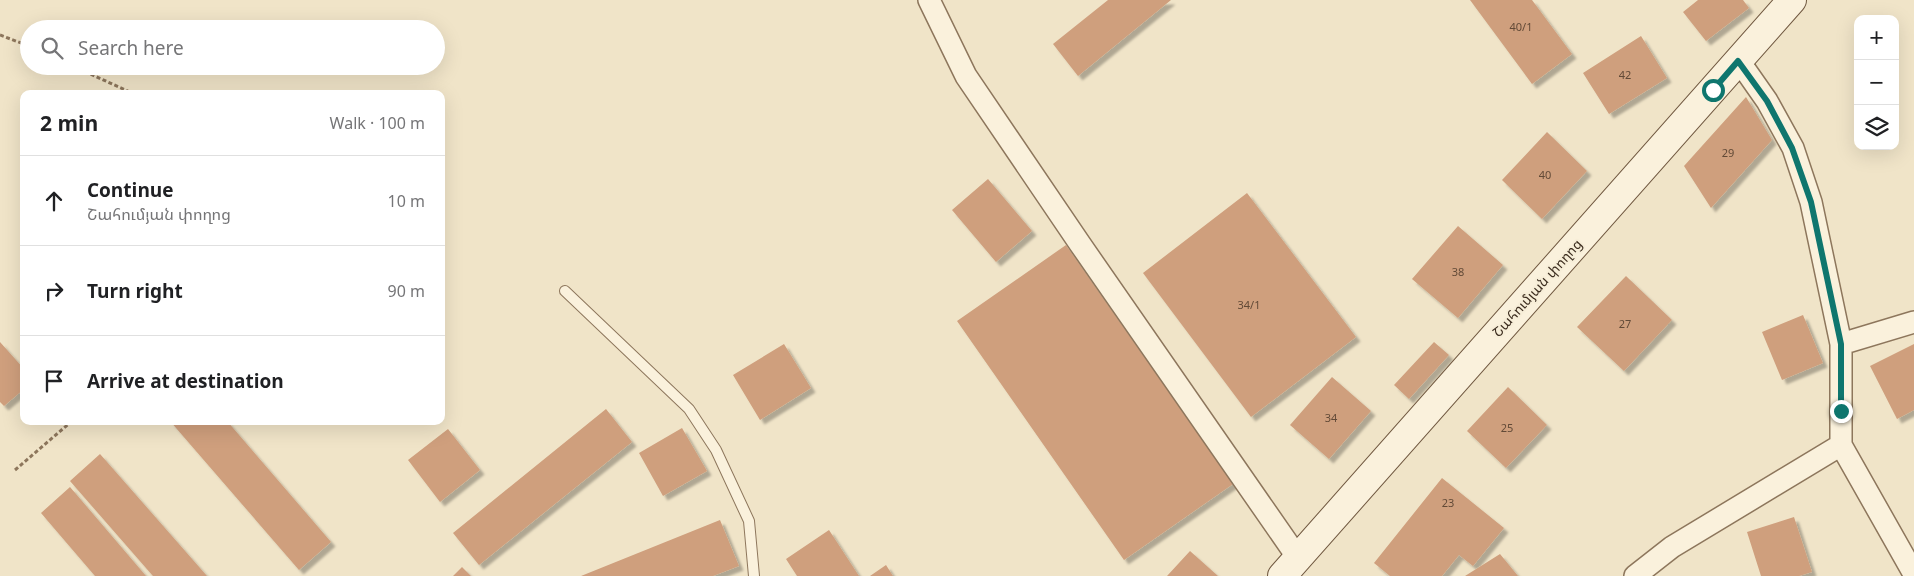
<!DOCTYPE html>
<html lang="en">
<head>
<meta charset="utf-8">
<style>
  :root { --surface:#fff; --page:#f2f2f2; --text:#202124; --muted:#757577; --line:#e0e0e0 }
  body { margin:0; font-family:Georgia,"Noto Sans Armenian",serif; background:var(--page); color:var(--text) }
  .controls { position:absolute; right:15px; top:15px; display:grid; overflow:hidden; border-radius:10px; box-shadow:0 5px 20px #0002 }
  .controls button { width:45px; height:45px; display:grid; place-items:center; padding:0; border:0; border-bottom:1px solid var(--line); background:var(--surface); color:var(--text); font:25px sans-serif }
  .stop { position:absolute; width:15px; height:15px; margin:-11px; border:4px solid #0f766e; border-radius:50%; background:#fff }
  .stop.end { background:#0f766e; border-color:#fff; box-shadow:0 1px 5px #0008 }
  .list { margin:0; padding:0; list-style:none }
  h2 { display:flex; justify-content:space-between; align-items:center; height:65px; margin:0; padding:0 20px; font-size:21px }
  h2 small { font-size:16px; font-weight:400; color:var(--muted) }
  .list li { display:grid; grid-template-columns:32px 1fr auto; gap:15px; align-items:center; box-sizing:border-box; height:90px; padding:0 20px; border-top:1px solid var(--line) }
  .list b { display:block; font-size:19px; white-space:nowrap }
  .list p { margin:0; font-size:16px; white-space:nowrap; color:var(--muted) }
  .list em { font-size:16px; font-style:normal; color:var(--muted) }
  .icon { flex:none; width:28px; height:28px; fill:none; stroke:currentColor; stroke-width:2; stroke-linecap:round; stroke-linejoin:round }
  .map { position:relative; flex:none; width:1914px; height:576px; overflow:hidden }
  .search { position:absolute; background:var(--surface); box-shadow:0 5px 20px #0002; left:20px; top:20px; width:425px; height:55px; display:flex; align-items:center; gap:12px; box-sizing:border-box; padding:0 18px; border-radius:28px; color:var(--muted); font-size:19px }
  .panel { position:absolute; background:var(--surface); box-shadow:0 5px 20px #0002; left:20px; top:90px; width:425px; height:335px; border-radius:10px }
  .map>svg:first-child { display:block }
</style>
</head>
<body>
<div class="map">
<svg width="1914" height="576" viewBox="0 0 1914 576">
  <defs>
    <filter id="shadow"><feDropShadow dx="4.5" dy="4.5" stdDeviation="1" flood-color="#0004"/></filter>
  </defs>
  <rect width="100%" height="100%" fill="#f0e4c8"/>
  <path fill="#cf9f7d" filter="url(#shadow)" d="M 1108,0 L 1171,0 L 1078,76 L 1053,44 Z
    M 1470,0 L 1532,0 L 1572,54 L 1532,84 Z
    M 1698,0 L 1743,0 L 1749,8 L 1706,41 L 1683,12 Z
    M 1641,36 L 1667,78 L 1609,114 L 1583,73 Z
    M 1746,97 L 1772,140 L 1711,208 L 1684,166 Z
    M 1547,132 L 1587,171 L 1542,219 L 1502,180 Z
    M 988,179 L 1032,231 L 996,262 L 952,210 Z
    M 1247,193 L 1356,337 L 1251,417 L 1143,273 Z
    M 1458,226 L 1503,265 L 1458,318 L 1412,279 Z
    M 1066,245 L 1233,484 L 1124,560 L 957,321 Z
    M 1626,276 L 1672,320 L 1624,371 L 1577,327 Z
    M 1803,315 L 1823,363 L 1782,380 L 1762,332 Z
    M 0,342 L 24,369 L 24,389 L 4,406 L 0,402 Z
    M 1434,342 L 1449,355 L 1409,399 L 1394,385 Z
    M 784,344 L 811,388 L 760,420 L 733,375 Z
    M 1914,344 L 1914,410 L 1897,419 L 1870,366 Z
    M 1332,377 L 1371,411 L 1329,459 L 1290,425 Z
    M 1508,387 L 1547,425 L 1506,468 L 1467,431 Z
    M 606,409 L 632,442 L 479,565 L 453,533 Z
    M 170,421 L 227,421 L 331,542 L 299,570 Z
    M 682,428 L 707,471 L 663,496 L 639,453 Z
    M 448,429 L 480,470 L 440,502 L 408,460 Z
    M 100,454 L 207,576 L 153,576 L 70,481 Z
    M 1442,478 L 1504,528 L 1473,566 L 1459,555 L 1442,576 L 1390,576 L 1374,563 Z
    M 70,487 L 146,576 L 95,576 L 41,513 Z
    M 1794,517 L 1812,572 L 1799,576 L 1761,576 L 1747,532 Z
    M 720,520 L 739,566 L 713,576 L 581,576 Z
    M 829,530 L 859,576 L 797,576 L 786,559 Z
    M 1190,551 L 1218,576 L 1167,576 Z
    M 1500,554 L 1518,576 L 1465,576 Z
    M 886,565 L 893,576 L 870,576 Z
    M 462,567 L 471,576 L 453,576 Z"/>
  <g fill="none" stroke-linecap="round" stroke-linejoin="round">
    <g stroke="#8d765c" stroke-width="12">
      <path id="lane" d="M 565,291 L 689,409 L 716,450 L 749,521 L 754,576"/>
    </g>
    <g stroke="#8d765c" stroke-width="24">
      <path id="street" d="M 929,0 L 966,76 L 1080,244 L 1298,558
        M 1739,61 L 1767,101 L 1793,148 L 1811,202 L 1841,344 L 1841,445 L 1914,574
        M 1841,344 L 1914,322
        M 1635,576 L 1672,547 L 1841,445"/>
    </g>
    <g stroke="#6f573f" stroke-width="30">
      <path id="secondary" d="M 1282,576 L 1792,0"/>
    </g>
    <path stroke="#8d765c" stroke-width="3" stroke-dasharray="4 2.5" stroke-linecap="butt" d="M 0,35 L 29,46
      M 73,66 L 134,94
      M 15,470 L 72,421"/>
    <use href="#lane" stroke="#faf1dc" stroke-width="10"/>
    <use href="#street" stroke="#faf1dc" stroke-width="21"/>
    <use href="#secondary" stroke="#faf1dc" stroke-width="28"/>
  </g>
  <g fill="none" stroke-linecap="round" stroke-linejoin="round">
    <path stroke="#0f766e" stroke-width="6" d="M 1713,90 L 1738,61 L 1767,101 L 1792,148 L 1811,202 L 1841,344 L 1841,411"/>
  </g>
  <g text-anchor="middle" stroke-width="4" stroke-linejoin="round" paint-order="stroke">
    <g font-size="11" fill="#624a37">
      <text x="1521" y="31">40/1</text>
      <text x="1625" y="79">42</text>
      <text x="1728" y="157">29</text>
      <text x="1545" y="179">40</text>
      <text x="1458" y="276">38</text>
      <text x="1249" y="309">34/1</text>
      <text x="1625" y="328">27</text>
      <text x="1331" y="422">34</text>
      <text x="1507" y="432">25</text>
      <text x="1448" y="507">23</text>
    </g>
    <g font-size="14" fill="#3d2e20" stroke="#f7eed8">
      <text transform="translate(1537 288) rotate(-48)" y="5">Շահումյան փողոց</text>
    </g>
  </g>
</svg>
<div class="controls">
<button>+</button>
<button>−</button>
<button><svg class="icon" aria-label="layers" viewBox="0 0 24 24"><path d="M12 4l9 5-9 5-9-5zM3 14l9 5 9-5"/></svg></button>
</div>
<div class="stop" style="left:1713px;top:90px"></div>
<div class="stop end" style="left:1841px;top:411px"></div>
<div class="search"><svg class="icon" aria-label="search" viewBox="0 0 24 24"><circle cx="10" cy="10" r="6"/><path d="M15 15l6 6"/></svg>Search here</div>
<section class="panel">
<h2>2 min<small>Walk · 100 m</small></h2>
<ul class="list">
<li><svg class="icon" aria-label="ahead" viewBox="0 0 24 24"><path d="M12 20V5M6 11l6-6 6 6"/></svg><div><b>Continue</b><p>Շահումյան փողոց</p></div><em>10 m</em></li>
<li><svg class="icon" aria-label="right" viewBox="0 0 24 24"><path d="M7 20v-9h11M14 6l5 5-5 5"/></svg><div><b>Turn right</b></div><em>90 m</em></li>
<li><svg class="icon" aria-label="arrive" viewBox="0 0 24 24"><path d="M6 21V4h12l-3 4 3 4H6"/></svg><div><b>Arrive at destination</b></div></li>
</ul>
</section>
</div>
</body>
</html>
